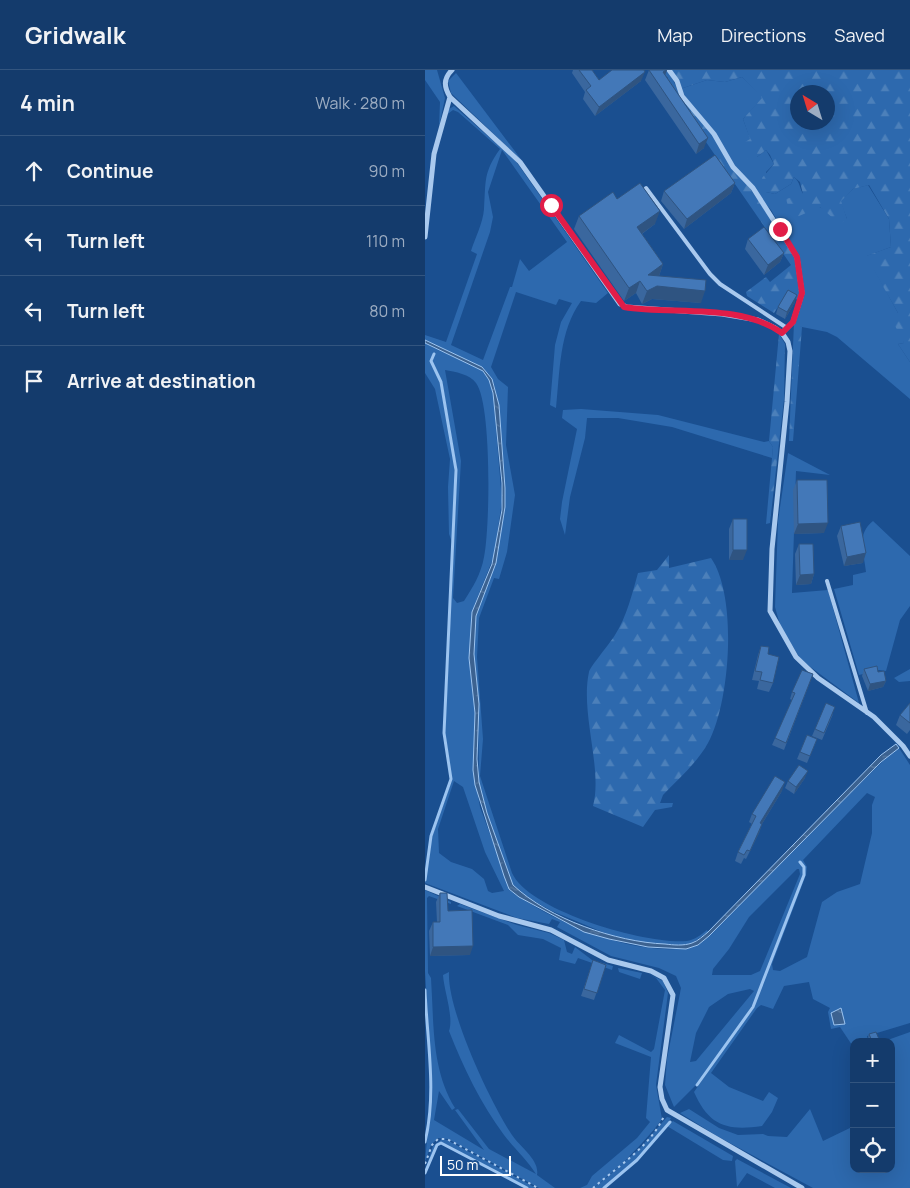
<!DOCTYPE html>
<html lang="en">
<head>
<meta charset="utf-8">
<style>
  :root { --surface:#143b6c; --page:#214674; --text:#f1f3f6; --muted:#9dadc2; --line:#33557f }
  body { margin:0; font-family:Manrope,sans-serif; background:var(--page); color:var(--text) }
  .controls { position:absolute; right:15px; bottom:15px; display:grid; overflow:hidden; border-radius:10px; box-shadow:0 5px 20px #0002 }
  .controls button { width:45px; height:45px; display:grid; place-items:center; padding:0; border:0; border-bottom:1px solid var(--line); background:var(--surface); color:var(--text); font:25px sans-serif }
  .compass { position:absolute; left:365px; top:15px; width:45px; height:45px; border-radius:50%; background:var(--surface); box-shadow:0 5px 20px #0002; rotate:322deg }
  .scale { position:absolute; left:15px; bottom:12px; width:71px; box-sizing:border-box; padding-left:5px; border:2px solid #fff; border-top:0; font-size:14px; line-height:18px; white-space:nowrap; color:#fff; -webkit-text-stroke:4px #1a4f90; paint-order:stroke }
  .stop { position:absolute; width:15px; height:15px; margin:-11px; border:4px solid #e11d48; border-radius:50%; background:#fff }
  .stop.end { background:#e11d48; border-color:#fff; box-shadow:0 1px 5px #0008 }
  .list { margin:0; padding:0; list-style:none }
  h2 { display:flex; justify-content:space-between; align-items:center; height:65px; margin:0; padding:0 20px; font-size:21px }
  h2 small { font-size:16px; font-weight:400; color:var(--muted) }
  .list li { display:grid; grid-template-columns:32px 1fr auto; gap:15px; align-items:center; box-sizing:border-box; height:70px; padding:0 20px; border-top:1px solid var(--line) }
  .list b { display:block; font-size:19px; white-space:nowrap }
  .list em { font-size:16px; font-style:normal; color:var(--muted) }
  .icon { flex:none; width:28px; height:28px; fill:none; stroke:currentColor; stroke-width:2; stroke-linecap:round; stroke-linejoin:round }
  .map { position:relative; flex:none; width:485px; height:1118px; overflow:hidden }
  header { display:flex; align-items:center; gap:30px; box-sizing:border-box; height:70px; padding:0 25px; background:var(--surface); border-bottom:1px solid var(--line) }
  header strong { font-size:24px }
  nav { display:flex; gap:28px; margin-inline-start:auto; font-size:18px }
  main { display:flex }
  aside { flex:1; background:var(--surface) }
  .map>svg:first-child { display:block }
</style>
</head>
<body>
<header>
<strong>Gridwalk</strong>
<nav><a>Map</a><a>Directions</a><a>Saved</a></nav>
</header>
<main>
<aside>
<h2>4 min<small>Walk · 280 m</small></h2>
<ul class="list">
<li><svg class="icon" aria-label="ahead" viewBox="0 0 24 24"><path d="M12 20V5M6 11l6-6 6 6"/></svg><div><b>Continue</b></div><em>90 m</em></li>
<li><svg class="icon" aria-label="left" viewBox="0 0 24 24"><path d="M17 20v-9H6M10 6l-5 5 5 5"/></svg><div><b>Turn left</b></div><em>110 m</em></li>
<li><svg class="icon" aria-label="left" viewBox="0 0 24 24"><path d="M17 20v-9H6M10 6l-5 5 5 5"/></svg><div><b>Turn left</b></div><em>80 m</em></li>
<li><svg class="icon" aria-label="arrive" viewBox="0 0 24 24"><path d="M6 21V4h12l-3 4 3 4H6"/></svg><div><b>Arrive at destination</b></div></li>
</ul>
</aside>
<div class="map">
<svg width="485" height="1118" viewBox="0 0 485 1118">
  <defs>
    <pattern id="forest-firs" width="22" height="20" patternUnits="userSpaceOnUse" patternTransform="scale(1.25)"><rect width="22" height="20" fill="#2d69ae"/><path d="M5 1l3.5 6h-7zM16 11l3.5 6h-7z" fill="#4c80ba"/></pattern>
    <pattern id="water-ripples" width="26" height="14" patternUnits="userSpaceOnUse" patternTransform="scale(1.25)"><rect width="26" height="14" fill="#3c6290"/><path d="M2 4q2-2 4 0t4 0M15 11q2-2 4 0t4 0" fill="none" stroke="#597aa1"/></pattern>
  </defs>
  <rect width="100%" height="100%" fill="#1a4f90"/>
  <path fill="#2d69ae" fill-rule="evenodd" d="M 0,0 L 12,0 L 20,28 L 14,57 L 15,32 L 0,10 Z
    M 31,3 L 98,92 L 26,23 L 23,11 Z
    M 317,7 L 338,28 L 318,49 L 332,87 L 341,80 L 349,94 L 341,102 L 341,122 L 350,124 L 366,114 L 369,107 C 376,113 374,119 379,125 C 389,137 408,143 422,149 L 415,131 L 428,119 L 443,115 L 464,149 L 466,177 L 442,186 L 473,243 L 479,273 L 473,274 L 485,292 L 485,329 L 412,267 L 402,262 L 372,256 L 369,253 L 378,223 L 374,187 L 346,140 L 315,104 L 255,19 L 282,10 L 300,12 Z
    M 29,36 L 90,90 L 183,223 L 171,233 L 156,231 C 134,261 135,302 131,338 L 125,335 L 130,275 L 136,252 L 147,233 L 134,229 L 131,235 L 91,222 L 66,297 L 73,309 L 83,317 L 81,375 L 90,425 L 82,482 L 74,509 L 69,508 L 54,548 L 52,587 L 58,669 L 55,706 L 87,803 C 104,841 222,875 262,871 C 269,870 276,865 282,860 L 283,862 L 267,873 L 261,875 L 222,874 L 194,869 L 127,841 L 103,828 L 88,815 L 62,743 L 54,712 L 53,622 L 49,584 L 51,546 L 67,504 L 80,437 L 80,417 L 74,335 L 69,314 L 57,297 L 0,270 L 0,265 L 21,272 L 52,184 L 46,181 C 50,168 58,153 59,139 C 61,111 58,103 75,79 L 33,42 L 28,40 L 20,46 L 24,39 ZM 77,80 L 142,172 L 104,201 L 95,189 L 87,217 L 85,217 L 58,290 L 26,275 L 65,162 L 68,147 L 63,122 Z
    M 0,273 L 58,301 L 64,310 L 68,323 L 77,431 L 69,486 L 49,536 L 45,599 L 50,643 L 48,700 L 55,737 L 86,821 C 127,851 199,882 251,879 C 258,879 266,876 273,875 L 463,686 L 474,678 L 485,695 L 485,953 L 442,966 L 443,972 L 429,972 L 429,978 L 415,957 L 406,959 L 403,942 L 405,938 L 388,929 L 384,912 L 359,916 L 348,939 L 336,935 L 332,938 L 286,1003 L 304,1017 L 338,1031 L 344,1022 L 353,1028 L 347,1042 L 337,1056 C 302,1061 284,1056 269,1022 L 328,937 L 379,806 L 380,797 L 376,792 L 379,801 L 378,805 L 327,937 L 272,1014 L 249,1037 L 240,1015 L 242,989 L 256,918 L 251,906 L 234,898 L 186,886 L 132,857 L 135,852 L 127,849 L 124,854 L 92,848 L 0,813 L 7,766 L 27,710 L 20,663 L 32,400 L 17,312 L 7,291 L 9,284 L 5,291 L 16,312 L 29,387 L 30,413 L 27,472 L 24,464 L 23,417 L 25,389 L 10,319 L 0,303 ZM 20,300 C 30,302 45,304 51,313 C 67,334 65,459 59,487 C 56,504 48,517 39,531 L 32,533 L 28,528 L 36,391 ZM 29,711 L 38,717 L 60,782 L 79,821 L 67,823 L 63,821 L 59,809 L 47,799 L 26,792 L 14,783 L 13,759 ZM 442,723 L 450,727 L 447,735 L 447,763 L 435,814 L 412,822 L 397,832 L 382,887 L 355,901 L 348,900 L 347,894 L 381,805 L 382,797 L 378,790 ZM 372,799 L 374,799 L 375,804 L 335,901 L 326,905 L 287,905 L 288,899 L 304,879 L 324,847 ZM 325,919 L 329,921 L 271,991 L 265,992 L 271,963 L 284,937 L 303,924 Z
    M 156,339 L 233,345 L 339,372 L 344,371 L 348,377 L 347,388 L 247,357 L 193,348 L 162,348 L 160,368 L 145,427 L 140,465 L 135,449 L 137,432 L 152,359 L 137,348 L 138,340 Z
    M 363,383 L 405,405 L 371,401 L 367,523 L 403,520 L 434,633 L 376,590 L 355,555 L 350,537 L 353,451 Z
    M 448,451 L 485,486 L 485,536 L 475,550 L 461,601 L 454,600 L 434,605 L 409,519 L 428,515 L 428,505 L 441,502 C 439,483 431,464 448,451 Z
    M 485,599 L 485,611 L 474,612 L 469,608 Z
    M 0,820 L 26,832 L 26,834 L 4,826 L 2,828 L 3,903 L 6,908 C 9,953 6,999 30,1038 L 27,1040 L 14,1021 L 9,1050 L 59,1080 L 30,1040 L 33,1039 L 64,1079 L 111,1104 C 102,1090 89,1078 79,1065 C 56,1034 38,997 24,961 C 29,947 19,921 18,905 L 24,902 C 22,940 65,1032 87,1065 C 95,1077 115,1090 112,1105 L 130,1118 L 114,1118 L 23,1069 L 13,1068 L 6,1075 L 0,1092 L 7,1015 L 0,901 Z
    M 35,834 L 92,855 L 124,863 L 139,870 L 142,882 L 147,884 L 150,877 L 167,890 L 188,896 L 187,900 L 153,888 L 150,894 L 134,890 L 136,878 L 118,869 L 93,865 L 83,855 L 32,836 Z
    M 193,898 L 217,903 L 215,909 L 194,902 Z
    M 224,904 L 238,911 L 243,923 L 231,1015 L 237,1049 C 228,1063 181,1113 167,1118 C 164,1118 158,1118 155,1118 L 162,1115 L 167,1106 L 212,1068 L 225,1052 L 221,1048 L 226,987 L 190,973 L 194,965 L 226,982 L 229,979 L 240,920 L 231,908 Z
    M 485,962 L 485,1118 L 388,1118 L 292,1066 L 255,1043 L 264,1039 L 294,1058 L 313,1065 L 338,1064 L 343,1066 L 362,1067 L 385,1039 L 398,1071 L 429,1056 L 429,1099 L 466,1099 L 466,972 L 457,972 Z
    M 242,1047 L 246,1048 L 244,1051 L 212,1090 L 178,1118 L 169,1118 L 214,1079 Z
    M 248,1051 L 308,1086 L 307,1091 L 298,1090 L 242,1056 Z
    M 17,1069 L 22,1070 L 111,1118 L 104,1118 L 16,1073 L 12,1075 L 0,1101 L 8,1076 Z
    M 312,1089 L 366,1118 L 350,1118 L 322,1103 L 312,1117 L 310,1091 Z"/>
  <path fill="url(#forest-firs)" fill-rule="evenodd" d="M 235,0 L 243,0 L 253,20 L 289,65 L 372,188 L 376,223 L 373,230 L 361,225 L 349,243 L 322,226 L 321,222 L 341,207 L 345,212 L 366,195 L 243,17 L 243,8 Z
    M 246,0 L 485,0 L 485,292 L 473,274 L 479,273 L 467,250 L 473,243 L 441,186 L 466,177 L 464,149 L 444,115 L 428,119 L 416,131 L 422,149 L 415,154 L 395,137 L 367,149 L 361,129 L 378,124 L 375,112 L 369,107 L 366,114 L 350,124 L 341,122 L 337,108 L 349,94 L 345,85 L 341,80 L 332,87 L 322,89 L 312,77 L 325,69 L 318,49 L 337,28 L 317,7 L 300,12 L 282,10 L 255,19 ZM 372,22 L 402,22 L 402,52 L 372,52 Z
    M 369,253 L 377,257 L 368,371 L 364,371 Z
    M 354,264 L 360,274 L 359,329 L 345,453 L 341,454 L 348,377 L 344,371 Z
    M 244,485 L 244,498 L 286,488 C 313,527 305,633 283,673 C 272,693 253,709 238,725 L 235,733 L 248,733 L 247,737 L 230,740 L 218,757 L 168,736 C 178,699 155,643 164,602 C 165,597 186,572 190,565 C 202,546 207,524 213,503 L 232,500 Z"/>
  <path fill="url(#water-ripples)" stroke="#9cc4f0" d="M 0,270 L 57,297 L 67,309 L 74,335 L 80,418 L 80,437 L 71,493 L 51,546 L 49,584 L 54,634 L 52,689 L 54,712 L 62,743 L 88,815 C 124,849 191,872 240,874 C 248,875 259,876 267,873 C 273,871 278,866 283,862 L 456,685 L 471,674 L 474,678 L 456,692 L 284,866 L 273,875 L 261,879 L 223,877 L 184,869 L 159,862 L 94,827 L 84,819 L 79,806 L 50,715 L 48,700 L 50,643 L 44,588 L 47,542 L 67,494 L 77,440 L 77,413 L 68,323 L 64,310 L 58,301 L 0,273 Z
    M 416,938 L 420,954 L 409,955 L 406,943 Z"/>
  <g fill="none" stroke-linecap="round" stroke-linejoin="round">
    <path stroke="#9cc4f0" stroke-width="3" d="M 0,810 L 6,766 L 26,709 L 19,663 L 31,400 L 16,312 L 6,291 L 9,284
      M 0,920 C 2,971 12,1022 0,1072
      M 272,1015 L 328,937 L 379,805 L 379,797 L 375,792
      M 0,1103 L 12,1075 L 16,1073 L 102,1118
      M 179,1118 L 212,1090 L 245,1052"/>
    <path stroke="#a9c9ee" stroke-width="2" stroke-dasharray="2.5 4" stroke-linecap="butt" d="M 0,1094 L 7,1075 L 13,1069 L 22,1069 L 113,1118
      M 168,1118 C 192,1097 226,1076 239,1046"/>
    <path stroke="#a9c9ee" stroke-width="4" d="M 221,118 L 285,204 L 295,214 L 362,258
      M 402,511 L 442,643"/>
    <path stroke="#a9c9ee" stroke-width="5" d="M 27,0 C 18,9 19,17 25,27 L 95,92 L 195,234 L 202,237 L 297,244 L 333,250 L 350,258 L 357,263 L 363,272 L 365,281 L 362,332 L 347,479 L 345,541 L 371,587 L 393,608 L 449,647 L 478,676 L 485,686
      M 244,0 L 252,11 L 257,26 L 289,64 L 308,97 L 328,118 L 372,187 L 377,223 L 375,230 L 368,252 L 357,263
      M 0,167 L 9,84 L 25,27
      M 0,817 L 74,846 L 126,860 L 183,890 L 226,901 L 239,908 L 248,925 L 235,1017 L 237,1029 L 242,1040 L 377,1118"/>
  </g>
  <path fill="#3a679e" d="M 148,0 L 167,0 L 174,10 L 216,11 L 170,46 L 158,29 L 160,22 L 147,3 Z
    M 224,0 L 242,0 L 240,5 L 279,78 L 271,84 L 220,10 Z
    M 310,113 L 306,123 L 259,159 L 236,131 L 239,121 Z
    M 192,129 L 230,154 L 217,164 L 238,194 L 234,206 L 276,233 L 227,229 L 217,234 L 211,223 L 199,231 L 149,159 L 154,146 Z
    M 323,169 L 359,183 L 355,192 L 339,205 L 320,179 Z
    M 370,232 L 360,249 L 351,244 L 353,237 Z
    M 372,410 L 399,463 L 369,464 L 368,420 Z
    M 308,449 L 318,490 L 304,490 L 304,459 Z
    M 416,456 L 438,493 L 419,496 L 412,466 Z
    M 374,474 L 389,504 L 386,514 L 371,515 L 370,484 Z
    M 336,576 L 343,584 L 348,613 L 344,622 L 332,619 L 334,611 L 327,610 L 333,585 Z
    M 439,599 L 453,602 L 461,611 L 458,617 L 443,621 L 437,606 Z
    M 388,604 L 359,680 L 347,675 L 367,630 L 365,629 L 367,622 Z
    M 485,633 L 485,660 L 482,664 L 471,655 L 475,645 Z
    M 408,644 L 397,670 L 387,666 L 390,659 Z
    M 382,665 L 392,669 L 382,693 L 372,689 Z
    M 380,708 L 369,724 L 360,718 L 363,711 Z
    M 357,721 L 337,754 L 334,763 L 321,789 L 319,788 L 316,794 L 310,791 L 313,782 L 327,754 L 324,752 L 327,744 Z
    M 15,823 L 23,841 L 45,885 L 5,886 L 4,861 L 8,852 L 12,852 L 11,832 Z
    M 168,891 L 181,895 L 169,930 L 156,926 Z
    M 444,964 L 453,972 L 445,972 L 443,967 Z"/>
  <path fill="#2f5481" d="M 241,0 L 242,0 L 239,8 L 238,2 Z
    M 220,2 L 216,11 L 170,46 L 174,37 Z
    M 283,68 L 279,78 L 271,84 L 274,74 Z
    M 310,113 L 306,123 L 259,159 L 262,149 Z
    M 235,141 L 230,154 L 208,170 L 212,157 Z
    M 359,183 L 355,192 L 339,205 L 343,195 Z
    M 238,194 L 234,206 L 223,205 Z
    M 215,211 L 211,223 L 199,231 L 204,218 Z
    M 232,216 L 280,221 L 276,233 L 227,229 L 217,234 L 222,221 Z
    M 372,225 L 370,232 L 360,249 L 362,242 Z
    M 403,453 L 399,463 L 369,464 L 373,454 Z
    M 308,480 L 322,480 L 318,490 L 304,490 Z
    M 441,483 L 438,493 L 419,496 L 422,487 Z
    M 389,504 L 386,514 L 371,515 L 375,505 Z
    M 461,611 L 458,617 L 443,621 L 445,614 Z
    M 383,701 L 380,708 L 369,724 L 371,717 Z
    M 360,712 L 357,721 L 332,762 L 335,753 Z
    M 337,754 L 334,763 L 321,789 L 325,781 Z
    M 48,876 L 45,885 L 5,886 L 8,877 Z
    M 454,969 L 453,972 L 447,972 L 447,971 Z"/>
  <path fill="#4378b8" stroke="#2f5481" d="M 154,0 L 167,0 L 174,10 L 187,0 L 219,0 L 220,2 L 174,37 L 161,20 L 166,16 Z
    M 224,0 L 241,0 L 238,2 L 283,68 L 274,74 Z
    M 290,85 L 310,113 L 262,149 L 239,121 Z
    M 215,113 L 235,141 L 212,157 L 238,194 L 223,205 L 281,210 L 280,221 L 232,216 L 222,221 L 215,211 L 204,218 L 154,146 L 188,122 L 192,129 Z
    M 339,157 L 359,183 L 343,195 L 323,169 Z
    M 363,220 L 372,225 L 362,242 L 353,237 Z
    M 372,410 L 402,410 L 403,453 L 373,454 Z
    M 308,449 L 322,449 L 322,480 L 308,480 Z
    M 435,452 L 441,483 L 422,487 L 416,456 Z
    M 374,474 L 388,474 L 389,504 L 375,505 Z
    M 336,576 L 344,577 L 343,584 L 354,587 L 348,613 L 335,610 L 337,602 L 330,601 Z
    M 452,596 L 453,602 L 459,601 L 461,611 L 445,614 L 439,599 Z
    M 377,600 L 388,604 L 361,673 L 350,668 L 370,623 L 367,622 Z
    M 401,633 L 410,637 L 399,663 L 390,659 Z
    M 485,633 L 485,653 L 475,645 Z
    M 382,665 L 392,669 L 385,686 L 375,682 Z
    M 374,695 L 383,701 L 371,717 L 363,711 Z
    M 350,706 L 360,712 L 335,753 L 337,754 L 325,781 L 322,780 L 319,785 L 313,782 L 331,746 L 327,744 Z
    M 15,823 L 22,823 L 23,841 L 47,840 L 48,876 L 8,877 L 8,852 L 15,852 Z
    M 168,890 L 181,895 L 172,923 L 159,919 Z
    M 451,962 L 454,969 L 447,971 L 444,964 Z"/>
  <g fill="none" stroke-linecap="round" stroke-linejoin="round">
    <path stroke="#e11d48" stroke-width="6" d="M 126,135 L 199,237 C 248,245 315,233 357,263 L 368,252 L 377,223 L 372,187 L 355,159"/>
  </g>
</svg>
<div class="controls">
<button>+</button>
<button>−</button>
<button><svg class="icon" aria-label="locate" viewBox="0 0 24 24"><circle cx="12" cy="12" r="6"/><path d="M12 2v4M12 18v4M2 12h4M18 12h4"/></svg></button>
</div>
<svg class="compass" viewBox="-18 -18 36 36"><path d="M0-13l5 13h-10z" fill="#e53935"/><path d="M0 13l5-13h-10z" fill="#9dadc2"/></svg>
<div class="scale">50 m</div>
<div class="stop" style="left:126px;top:135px"></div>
<div class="stop end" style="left:355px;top:159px"></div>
</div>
</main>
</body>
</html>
